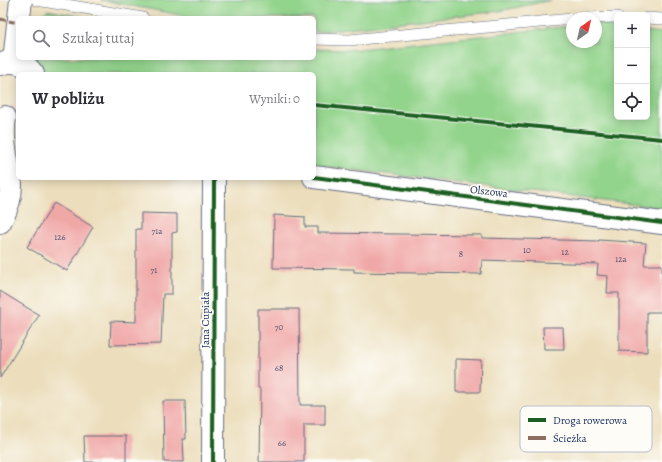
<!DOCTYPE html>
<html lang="pl">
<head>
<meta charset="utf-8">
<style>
  :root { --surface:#fff; --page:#f2f2f3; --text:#2b2b33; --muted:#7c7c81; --line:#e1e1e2 }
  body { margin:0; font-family:Alegreya,serif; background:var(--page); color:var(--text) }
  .controls { position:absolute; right:12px; top:12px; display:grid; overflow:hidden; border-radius:6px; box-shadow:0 2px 10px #0003 }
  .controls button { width:36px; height:36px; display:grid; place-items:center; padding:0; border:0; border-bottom:1px solid var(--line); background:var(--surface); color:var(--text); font:20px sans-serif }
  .compass { position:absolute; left:566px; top:12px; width:36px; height:36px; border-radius:50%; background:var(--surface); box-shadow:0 2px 10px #0003; rotate:34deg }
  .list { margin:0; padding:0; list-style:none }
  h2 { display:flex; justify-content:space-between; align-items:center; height:52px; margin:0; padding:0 16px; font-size:17px }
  h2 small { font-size:13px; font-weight:400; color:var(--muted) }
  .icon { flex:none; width:22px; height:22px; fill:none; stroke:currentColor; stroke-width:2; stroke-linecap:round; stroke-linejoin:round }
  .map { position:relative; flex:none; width:662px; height:462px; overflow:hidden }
  .search { position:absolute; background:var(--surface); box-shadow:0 2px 10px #0003; left:16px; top:16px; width:300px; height:44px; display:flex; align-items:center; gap:10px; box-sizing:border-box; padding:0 14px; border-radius:6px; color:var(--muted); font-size:15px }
  .panel { position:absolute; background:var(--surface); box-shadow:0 2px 10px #0003; left:16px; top:72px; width:300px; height:108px; border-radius:6px }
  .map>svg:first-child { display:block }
</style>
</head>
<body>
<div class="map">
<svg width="662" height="462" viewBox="0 0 662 462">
  <rect width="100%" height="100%" fill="#fdfcf7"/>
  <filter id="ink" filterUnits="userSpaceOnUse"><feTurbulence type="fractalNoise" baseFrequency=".025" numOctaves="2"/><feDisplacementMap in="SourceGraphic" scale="8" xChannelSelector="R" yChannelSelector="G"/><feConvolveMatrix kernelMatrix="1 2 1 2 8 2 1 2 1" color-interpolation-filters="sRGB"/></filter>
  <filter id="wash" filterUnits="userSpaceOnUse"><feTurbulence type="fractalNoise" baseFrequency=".012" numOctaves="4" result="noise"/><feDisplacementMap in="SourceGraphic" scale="16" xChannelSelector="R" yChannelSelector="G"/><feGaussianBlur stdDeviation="0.9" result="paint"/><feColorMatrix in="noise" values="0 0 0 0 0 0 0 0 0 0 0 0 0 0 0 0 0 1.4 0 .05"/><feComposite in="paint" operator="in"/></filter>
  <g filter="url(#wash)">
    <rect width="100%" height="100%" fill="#ecdebc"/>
    <path fill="#93d48c" stroke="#578275" d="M 101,0 L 551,0 L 500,11 L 314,32 L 314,18 L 196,18 Z
      M 48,10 L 89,18 L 37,18 Z
      M 596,23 L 617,26 L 617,117 L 647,117 L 647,31 L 662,33 L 662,208 L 314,165 L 314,74 L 45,74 L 36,58 L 314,58 L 314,49 L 349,50 L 572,26 L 572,42 L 596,42 Z"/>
    <g id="blocks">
      <path fill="#f0a8a7" d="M 54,203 L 93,227 L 67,271 L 27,247 Z
        M 141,213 L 177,214 L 177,232 L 172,233 L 172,294 L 163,294 L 161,344 L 110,345 L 111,321 L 136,322 L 136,229 L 141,229 Z
        M 274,215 L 305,217 L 305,227 L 318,227 L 318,233 L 482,235 L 482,238 L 599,241 L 599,240 L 646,243 L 644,265 L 662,265 L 662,312 L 647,312 L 647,352 L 619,351 L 619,293 L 607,293 L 608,276 L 597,275 L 598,264 L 482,260 L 481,274 L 354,272 L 354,269 L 273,268 Z
        M 0,291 L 39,315 L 0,378 Z
        M 258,309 L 299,309 L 300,405 L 325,405 L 325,425 L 304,425 L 304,462 L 259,462 L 260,389 L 258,389 Z
        M 543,327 L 563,327 L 564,349 L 544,349 Z
        M 456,359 L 481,360 L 480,392 L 456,392 Z
        M 163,401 L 185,401 L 186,439 L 183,439 L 184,462 L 164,462 Z
        M 84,436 L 126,436 L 126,462 L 85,462 Z"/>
    </g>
  </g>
  <g filter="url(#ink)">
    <use href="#blocks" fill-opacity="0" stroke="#646c7f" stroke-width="1"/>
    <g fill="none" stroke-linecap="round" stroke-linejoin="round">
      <g stroke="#646c7f" stroke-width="12">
        <path id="lane" d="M 37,0 L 143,18
          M 582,18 L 617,17
          M 647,18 L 662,19
          M 314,39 L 349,40 L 572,19"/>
      </g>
      <g stroke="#646c7f" stroke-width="24">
        <path id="street" d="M 19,18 L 21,0
          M 14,62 L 18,24
          M 1,64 C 13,59 26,64 33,74
          M 314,177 L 662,223
          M 0,222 C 7,210 11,199 11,185 C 8,163 1,140 5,117
          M 213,462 L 214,178"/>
      </g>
      <use href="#lane" stroke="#fff" stroke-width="11"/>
      <use href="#street" stroke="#fff" stroke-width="22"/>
      <path stroke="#8d6e63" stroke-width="3" stroke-dasharray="6 3" stroke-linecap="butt" d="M 0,19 L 18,23"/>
      <g stroke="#fdfcf7" stroke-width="6">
        <path id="cycleway" d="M 314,105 L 662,139
          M 314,177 L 662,223
          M 213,462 L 214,178"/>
      </g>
      <use href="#cycleway" stroke="#1b5e20" stroke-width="4"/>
    </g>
  </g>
  <g text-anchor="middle" stroke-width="3.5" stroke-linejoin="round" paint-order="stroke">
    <g font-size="9" fill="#504d70">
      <text x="157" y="234">71a</text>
      <text x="60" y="240">126</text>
      <text x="527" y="253">10</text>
      <text x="565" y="255">12</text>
      <text x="461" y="257">8</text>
      <text x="621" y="262">12a</text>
      <text x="154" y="273">71</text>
      <text x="279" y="330">70</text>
      <text x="279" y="371">68</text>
      <text x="282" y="446">66</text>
    </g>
    <g font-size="11" fill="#1b2f5e" stroke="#fdfcf7">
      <text transform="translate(489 191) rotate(7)" y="4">Olszowa</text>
      <text transform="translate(205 320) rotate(-90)" y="4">Jana Cupiała</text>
    </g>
  </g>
  <rect x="520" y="406" width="132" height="46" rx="6" fill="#fdfcf7" stroke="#b9bec9" stroke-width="1"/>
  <rect x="528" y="418" width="18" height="4" fill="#1b5e20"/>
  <rect x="528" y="436" width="18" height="4" fill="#8d6e63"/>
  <g font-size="11" fill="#1b2f5e">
    <text x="553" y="424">Droga rowerowa</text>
    <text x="553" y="442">Ścieżka</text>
  </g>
</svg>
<div class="controls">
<button>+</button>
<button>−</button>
<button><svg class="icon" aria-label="locate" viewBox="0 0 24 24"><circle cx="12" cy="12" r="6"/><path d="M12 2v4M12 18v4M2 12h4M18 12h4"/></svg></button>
</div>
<svg class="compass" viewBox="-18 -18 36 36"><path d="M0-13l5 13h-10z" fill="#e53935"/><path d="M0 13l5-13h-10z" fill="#7c7c81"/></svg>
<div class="search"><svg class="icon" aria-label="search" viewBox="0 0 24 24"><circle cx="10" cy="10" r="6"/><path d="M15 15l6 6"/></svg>Szukaj tutaj</div>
<section class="panel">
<h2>W pobliżu<small>Wyniki: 0</small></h2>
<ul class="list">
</ul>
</section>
</div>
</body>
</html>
